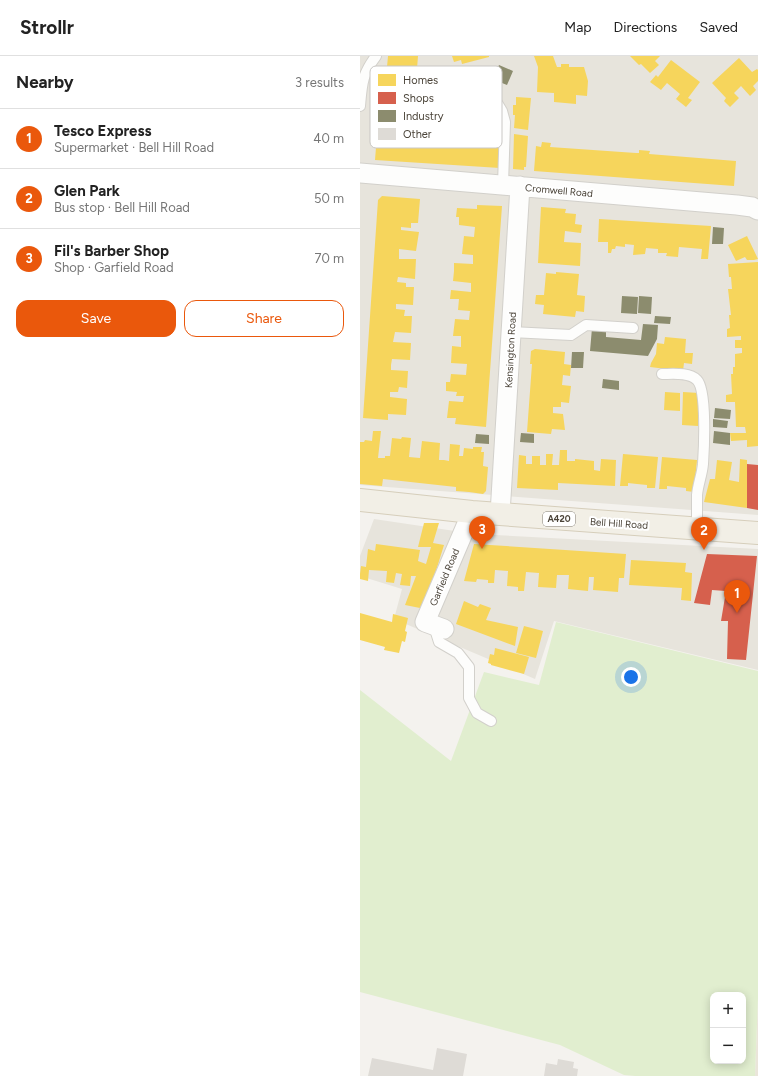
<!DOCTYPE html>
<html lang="en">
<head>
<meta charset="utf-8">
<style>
  :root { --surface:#fff; --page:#f6f6f6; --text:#222; --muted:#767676; --line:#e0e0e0; --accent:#ea580c }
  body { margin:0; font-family:Figtree,sans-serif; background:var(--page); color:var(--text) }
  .controls { position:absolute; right:12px; bottom:12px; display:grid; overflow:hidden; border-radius:8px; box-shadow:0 2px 10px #0003 }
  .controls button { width:36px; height:36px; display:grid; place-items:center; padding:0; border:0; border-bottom:1px solid var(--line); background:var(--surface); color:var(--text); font:20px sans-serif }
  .you { position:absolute; left:271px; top:621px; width:14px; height:14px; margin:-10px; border:3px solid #fff; border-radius:50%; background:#1a73e8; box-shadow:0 0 0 6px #1a73e833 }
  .badge { display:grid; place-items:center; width:26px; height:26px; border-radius:50%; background:var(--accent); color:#fff; font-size:13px; font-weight:700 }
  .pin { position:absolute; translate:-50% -33px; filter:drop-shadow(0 1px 2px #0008) }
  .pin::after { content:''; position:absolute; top:21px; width:14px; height:12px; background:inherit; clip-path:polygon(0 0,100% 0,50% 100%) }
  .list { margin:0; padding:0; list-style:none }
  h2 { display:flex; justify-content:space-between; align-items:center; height:52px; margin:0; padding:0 16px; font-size:17px }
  h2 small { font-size:13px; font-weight:400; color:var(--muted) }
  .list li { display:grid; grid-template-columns:26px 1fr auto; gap:12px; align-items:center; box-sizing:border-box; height:60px; padding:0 16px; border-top:1px solid var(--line) }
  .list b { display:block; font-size:15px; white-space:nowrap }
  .list p { margin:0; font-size:13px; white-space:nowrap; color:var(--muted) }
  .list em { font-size:13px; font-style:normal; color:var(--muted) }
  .actions { display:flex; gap:8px; padding:12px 16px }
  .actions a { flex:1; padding:9px 0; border:1px solid var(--accent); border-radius:12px; text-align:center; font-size:14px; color:var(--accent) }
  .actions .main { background:var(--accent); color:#fff }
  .map { position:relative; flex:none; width:398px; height:1020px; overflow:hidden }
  header { display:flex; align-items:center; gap:24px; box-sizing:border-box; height:56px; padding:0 20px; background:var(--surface); border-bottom:1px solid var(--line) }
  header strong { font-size:19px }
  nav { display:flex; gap:22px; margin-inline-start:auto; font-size:14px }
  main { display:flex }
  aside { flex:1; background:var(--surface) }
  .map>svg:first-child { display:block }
</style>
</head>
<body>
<header>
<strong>Strollr</strong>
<nav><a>Map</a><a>Directions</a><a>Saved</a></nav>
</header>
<main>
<aside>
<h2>Nearby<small>3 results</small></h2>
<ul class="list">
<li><span class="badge">1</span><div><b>Tesco Express</b><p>Supermarket · Bell Hill Road</p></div><em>40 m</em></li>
<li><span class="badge">2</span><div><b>Glen Park</b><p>Bus stop · Bell Hill Road</p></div><em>50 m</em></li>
<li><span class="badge">3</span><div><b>Fil's Barber Shop</b><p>Shop · Garfield Road</p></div><em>70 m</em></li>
</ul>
<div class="actions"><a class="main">Save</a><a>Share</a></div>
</aside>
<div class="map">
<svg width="398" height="1020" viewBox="0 0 398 1020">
  <rect width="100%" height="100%" fill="#f4f2ee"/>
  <path fill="#e7e4dc" d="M 0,0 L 398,0 L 398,459 L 0,429 Z
    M 14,463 L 115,478 L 398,493 L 398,614 L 194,565 L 175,623 L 34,563 L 42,533 L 0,520 L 0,500 Z"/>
  <path fill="#eae5da" d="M 398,942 L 398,1020 L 395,1020 Z"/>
  <path fill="#e1eecf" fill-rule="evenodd" d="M 196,566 L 398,615 L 398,942 L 395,1020 L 275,1020 L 264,1019 L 200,989 L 0,936 L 0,634 L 91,705 L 124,616 L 179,629 ZM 353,939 L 383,939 L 383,1005 L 353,1005 Z"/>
  <path fill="#f6d55c" d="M 28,0 L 58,0 L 57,13 L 27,11 Z
    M 92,0 L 129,0 L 129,1 L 102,8 L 101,4 L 94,6 Z
    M 174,0 L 193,0 L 197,11 L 201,11 L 201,8 L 209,8 L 209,11 L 224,11 L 228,25 L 227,40 L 216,39 L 216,48 L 194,46 L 194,37 L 177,36 L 178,11 Z
    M 270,0 L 300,0 L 295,5 L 299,9 L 290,17 L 281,8 L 279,9 Z
    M 379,2 L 392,16 L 397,13 L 398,14 L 398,25 L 393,30 L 396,34 L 390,40 L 381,30 L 374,37 L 379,42 L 370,51 L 364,45 L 366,42 L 352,27 Z
    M 311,4 L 340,26 L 328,42 L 332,44 L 326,51 L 316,43 L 320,38 L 307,27 L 301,34 L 290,26 L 296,19 L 298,21 Z
    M 156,41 L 171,42 L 168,74 L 154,72 L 155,59 L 153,59 L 153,49 L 156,49 Z
    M 154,78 L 168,80 L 166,111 L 164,111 L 164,114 L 153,113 Z
    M 17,79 L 133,86 L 134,81 L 142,81 L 140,112 L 15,104 Z
    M 182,86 L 191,87 L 190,91 L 276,97 L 279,97 L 279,94 L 290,95 L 289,98 L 376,105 L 374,130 L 174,115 L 176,90 L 181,91 Z
    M 22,140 L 60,143 L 58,167 L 51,167 L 51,172 L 41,171 L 41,174 L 59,176 L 56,195 L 39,193 L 39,203 L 56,203 L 55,223 L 38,221 L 37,226 L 46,227 L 46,231 L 54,231 L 53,249 L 36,248 L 36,253 L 45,254 L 44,260 L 52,260 L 51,277 L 35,276 L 33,286 L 51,287 L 50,304 L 32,303 L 31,309 L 31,314 L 48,315 L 47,332 L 39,331 L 38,336 L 30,336 L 30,341 L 47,343 L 46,359 L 28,358 L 28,364 L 3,362 L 18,144 Z
    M 117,149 L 142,150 L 126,371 L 95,368 L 96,362 L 87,362 L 89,345 L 103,346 L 104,340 L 96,340 L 97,336 L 86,335 L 86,326 L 90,326 L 91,318 L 106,319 L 107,308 L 91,307 L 92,290 L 101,291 L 101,280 L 93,280 L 95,263 L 109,264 L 110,255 L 98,254 L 99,243 L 90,243 L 91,234 L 111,236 L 111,227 L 93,225 L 94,215 L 94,207 L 113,208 L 113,199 L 102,198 L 104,180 L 114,181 L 115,171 L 99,169 L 99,161 L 96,161 L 97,152 L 117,153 Z
    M 181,151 L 206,153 L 205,157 L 216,158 L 215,168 L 222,169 L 221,177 L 205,175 L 204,186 L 221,187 L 220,210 L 178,207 Z
    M 239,163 L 351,170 L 348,203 L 341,203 L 342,193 L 319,191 L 318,201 L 306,200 L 307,197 L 298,197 L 298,193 L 286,192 L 285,198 L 273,199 L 274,189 L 265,188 L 265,191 L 256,190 L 255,193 L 252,193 L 251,197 L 248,197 L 248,186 L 238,186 Z
    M 387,180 L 398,203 L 394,204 L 387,204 L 385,201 L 376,205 L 368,189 Z
    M 398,206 L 398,390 L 387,391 L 387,384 L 371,385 L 370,377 L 386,377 L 385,371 L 376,371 L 375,346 L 366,346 L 366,339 L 372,338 L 371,318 L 373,318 L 373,311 L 375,311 L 375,298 L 382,297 L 382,292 L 375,292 L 375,284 L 381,284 L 381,280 L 367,281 L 367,273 L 370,272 L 369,259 L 371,259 L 368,233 L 372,233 L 371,221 L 369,221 L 368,208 Z
    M 196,216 L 219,218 L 217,239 L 225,240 L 224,256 L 216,255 L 215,261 L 183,258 L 184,249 L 175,248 L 176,239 L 184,239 L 186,217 L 196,218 Z
    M 305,281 L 326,283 L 325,297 L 333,297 L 332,308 L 324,307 L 323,315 L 290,311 L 291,307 L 296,298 L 297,287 L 304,288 Z
    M 175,293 L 205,296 L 204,308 L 211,309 L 210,320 L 203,319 L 202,329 L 211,330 L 209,347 L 201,346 L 201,351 L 193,351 L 193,357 L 203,358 L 205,374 L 192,373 L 191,378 L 167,376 L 172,308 L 170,308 L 171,295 Z
    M 305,336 L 320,337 L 320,355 L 304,354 Z
    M 323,336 L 339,337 L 338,370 L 322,369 Z
    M 13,375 L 21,375 L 18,402 L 25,402 L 25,400 L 30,400 L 32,382 L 41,383 L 42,381 L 51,382 L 49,401 L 60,402 L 62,385 L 80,387 L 79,404 L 84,404 L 89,405 L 90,388 L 100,389 L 99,400 L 103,400 L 104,392 L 113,393 L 113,391 L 122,391 L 121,396 L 124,396 L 123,410 L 128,411 L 126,435 L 123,438 L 109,436 L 96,435 L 96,431 L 23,423 L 22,430 L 0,428 L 0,386 L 4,386 L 5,384 L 12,385 Z
    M 200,394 L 207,394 L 207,405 L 215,405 L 215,403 L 234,405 L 234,414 L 240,415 L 241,403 L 256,404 L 255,430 L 198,427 L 198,434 L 157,432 L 159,399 L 166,400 L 166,408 L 172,408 L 172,400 L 180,400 L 180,409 L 186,409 L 186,398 L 193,398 L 192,409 L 199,409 Z
    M 263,398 L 298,401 L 295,432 L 287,432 L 287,429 L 277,428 L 268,427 L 268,430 L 260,430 Z
    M 302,401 L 337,404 L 334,436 L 326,435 L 326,432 L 307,430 L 307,433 L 299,433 Z
    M 380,403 L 387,404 L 387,452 L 344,446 L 350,423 L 355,423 L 357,404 L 372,406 L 369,424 L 379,426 Z
    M 64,467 L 79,467 L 73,487 L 84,489 L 71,531 L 60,552 L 45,549 L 56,520 L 51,520 L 50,530 L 40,529 L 42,518 L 36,517 L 34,527 L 26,526 L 27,515 L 9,514 L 8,525 L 0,523 L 0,518 L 1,510 L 6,511 L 8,493 L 15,495 L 16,488 L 60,494 L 58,505 L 66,508 L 71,491 L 58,491 Z
    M 114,488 L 266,498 L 264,522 L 259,522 L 258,536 L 233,534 L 234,521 L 229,521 L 228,535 L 208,533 L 209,519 L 197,519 L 196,532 L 178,531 L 179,517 L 166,516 L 164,535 L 158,535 L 158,531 L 147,530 L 148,515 L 135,514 L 134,527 L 128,527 L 128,524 L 117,523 L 116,526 L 104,525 Z
    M 271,504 L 326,507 L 325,516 L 332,517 L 331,545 L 321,544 L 322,532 L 269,529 Z
    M 104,545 L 118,551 L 120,548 L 131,552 L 126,564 L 158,571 L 155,590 L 96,568 Z
    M 0,557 L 32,566 L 33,558 L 48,562 L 45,575 L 47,576 L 45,586 L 42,585 L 39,597 L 24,594 L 25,591 L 0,584 Z
    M 164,570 L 183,575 L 176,602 L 156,597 Z
    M 135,592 L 169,601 L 164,618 L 131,609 L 131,608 L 128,607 L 130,598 L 134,599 Z"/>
  <path fill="#d6604d" d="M 387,408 L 398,409 L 398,454 L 387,452 Z
    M 347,498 L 397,500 L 386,604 L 367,603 L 368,565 L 361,565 L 366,535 L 352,534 L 350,549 L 334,547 Z"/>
  <path fill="#8c8c6e" d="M 139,9 L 153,15 L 147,29 L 132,23 Z
    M 353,171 L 364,172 L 363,188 L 352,188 Z
    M 262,240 L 278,241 L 277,258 L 261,257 Z
    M 279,240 L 292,241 L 291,258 L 278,257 Z
    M 295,260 L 311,261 L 310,268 L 294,267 Z
    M 283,268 L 298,269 L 297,283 L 288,300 L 230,295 L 232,272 L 246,273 L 246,281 L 281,284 Z
    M 212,296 L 224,296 L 223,312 L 211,312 Z
    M 243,323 L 259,325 L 259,334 L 242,332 Z
    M 355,352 L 371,354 L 370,363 L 354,362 Z
    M 353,363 L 368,365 L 367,372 L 353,371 Z
    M 354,375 L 370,377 L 370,389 L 353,387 Z
    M 161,377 L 174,378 L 174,387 L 160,386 Z
    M 116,378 L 129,379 L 129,388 L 115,387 Z"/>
  <path fill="#dedbd6" d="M 77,992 L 107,998 L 103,1020 L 8,1020 L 12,1002 L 73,1014 Z
    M 198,1003 L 214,1006 L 213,1012 L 218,1013 L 217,1020 L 184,1020 L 186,1007 L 197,1009 Z"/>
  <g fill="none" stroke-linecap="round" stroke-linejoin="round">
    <g stroke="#d2d0cb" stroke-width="12">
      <path id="service" d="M 130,35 L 142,55 L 145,66 L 143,129
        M 115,40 L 130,35 L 136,26
        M 0,50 C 2,27 2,19 16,0
        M 151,276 L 211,279 L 226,269 L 273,272
        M 302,318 C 312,318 329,316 337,324 C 347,334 344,393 343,408 C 342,419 338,428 337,439 C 337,450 337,461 337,472
        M 74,570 L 79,586 L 98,597 L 109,611 L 109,642 L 117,657 L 131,665"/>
    </g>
    <g stroke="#d2d0cb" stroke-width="21">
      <path id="minor" d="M 0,117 L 377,149 L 392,151 L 398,154
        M 140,458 L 160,130
        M 84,573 L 65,566 L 112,456"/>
    </g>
    <g stroke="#d6cebb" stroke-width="24">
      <path id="primary" d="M 0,444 L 112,456 L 398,477"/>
    </g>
    <use href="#service" stroke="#fdfdfc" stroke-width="10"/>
    <use href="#minor" stroke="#fdfdfc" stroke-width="19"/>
    <use href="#primary" stroke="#f2efe6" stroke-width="22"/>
  </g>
  <g text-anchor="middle" stroke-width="4" stroke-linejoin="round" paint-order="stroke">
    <rect fill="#fff" stroke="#817c74" stroke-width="1" x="183" y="456" width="32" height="14" rx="3"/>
    <g font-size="9" font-weight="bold" fill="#4b4439">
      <text x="199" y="466">A420</text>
    </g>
    <g font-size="10" fill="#4b4439" stroke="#fff">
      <text transform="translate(199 134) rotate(5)" y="4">Cromwell Road</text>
      <text transform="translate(150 294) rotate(-87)" y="4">Kensington Road</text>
      <text transform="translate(259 467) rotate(4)" y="4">Bell Hill Road</text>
      <text transform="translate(84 521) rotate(-67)" y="4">Garfield Road</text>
    </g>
  </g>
  <rect x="10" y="10" width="132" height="82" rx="6" fill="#fff" stroke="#c9c7c4" stroke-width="1"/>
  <rect x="18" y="18" width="18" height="12" fill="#f6d55c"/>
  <rect x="18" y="36" width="18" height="12" fill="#d6604d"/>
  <rect x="18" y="54" width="18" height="12" fill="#8c8c6e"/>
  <rect x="18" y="72" width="18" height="12" fill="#dedbd6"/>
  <g font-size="11" fill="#4b4439">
    <text x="43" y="28">Homes</text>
    <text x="43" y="46">Shops</text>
    <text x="43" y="64">Industry</text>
    <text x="43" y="82">Other</text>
  </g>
</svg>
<div class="controls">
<button>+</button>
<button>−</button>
</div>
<div class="you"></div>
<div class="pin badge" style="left:377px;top:557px">1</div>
<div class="pin badge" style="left:344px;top:494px">2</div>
<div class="pin badge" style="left:122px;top:493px">3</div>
</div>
</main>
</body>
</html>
